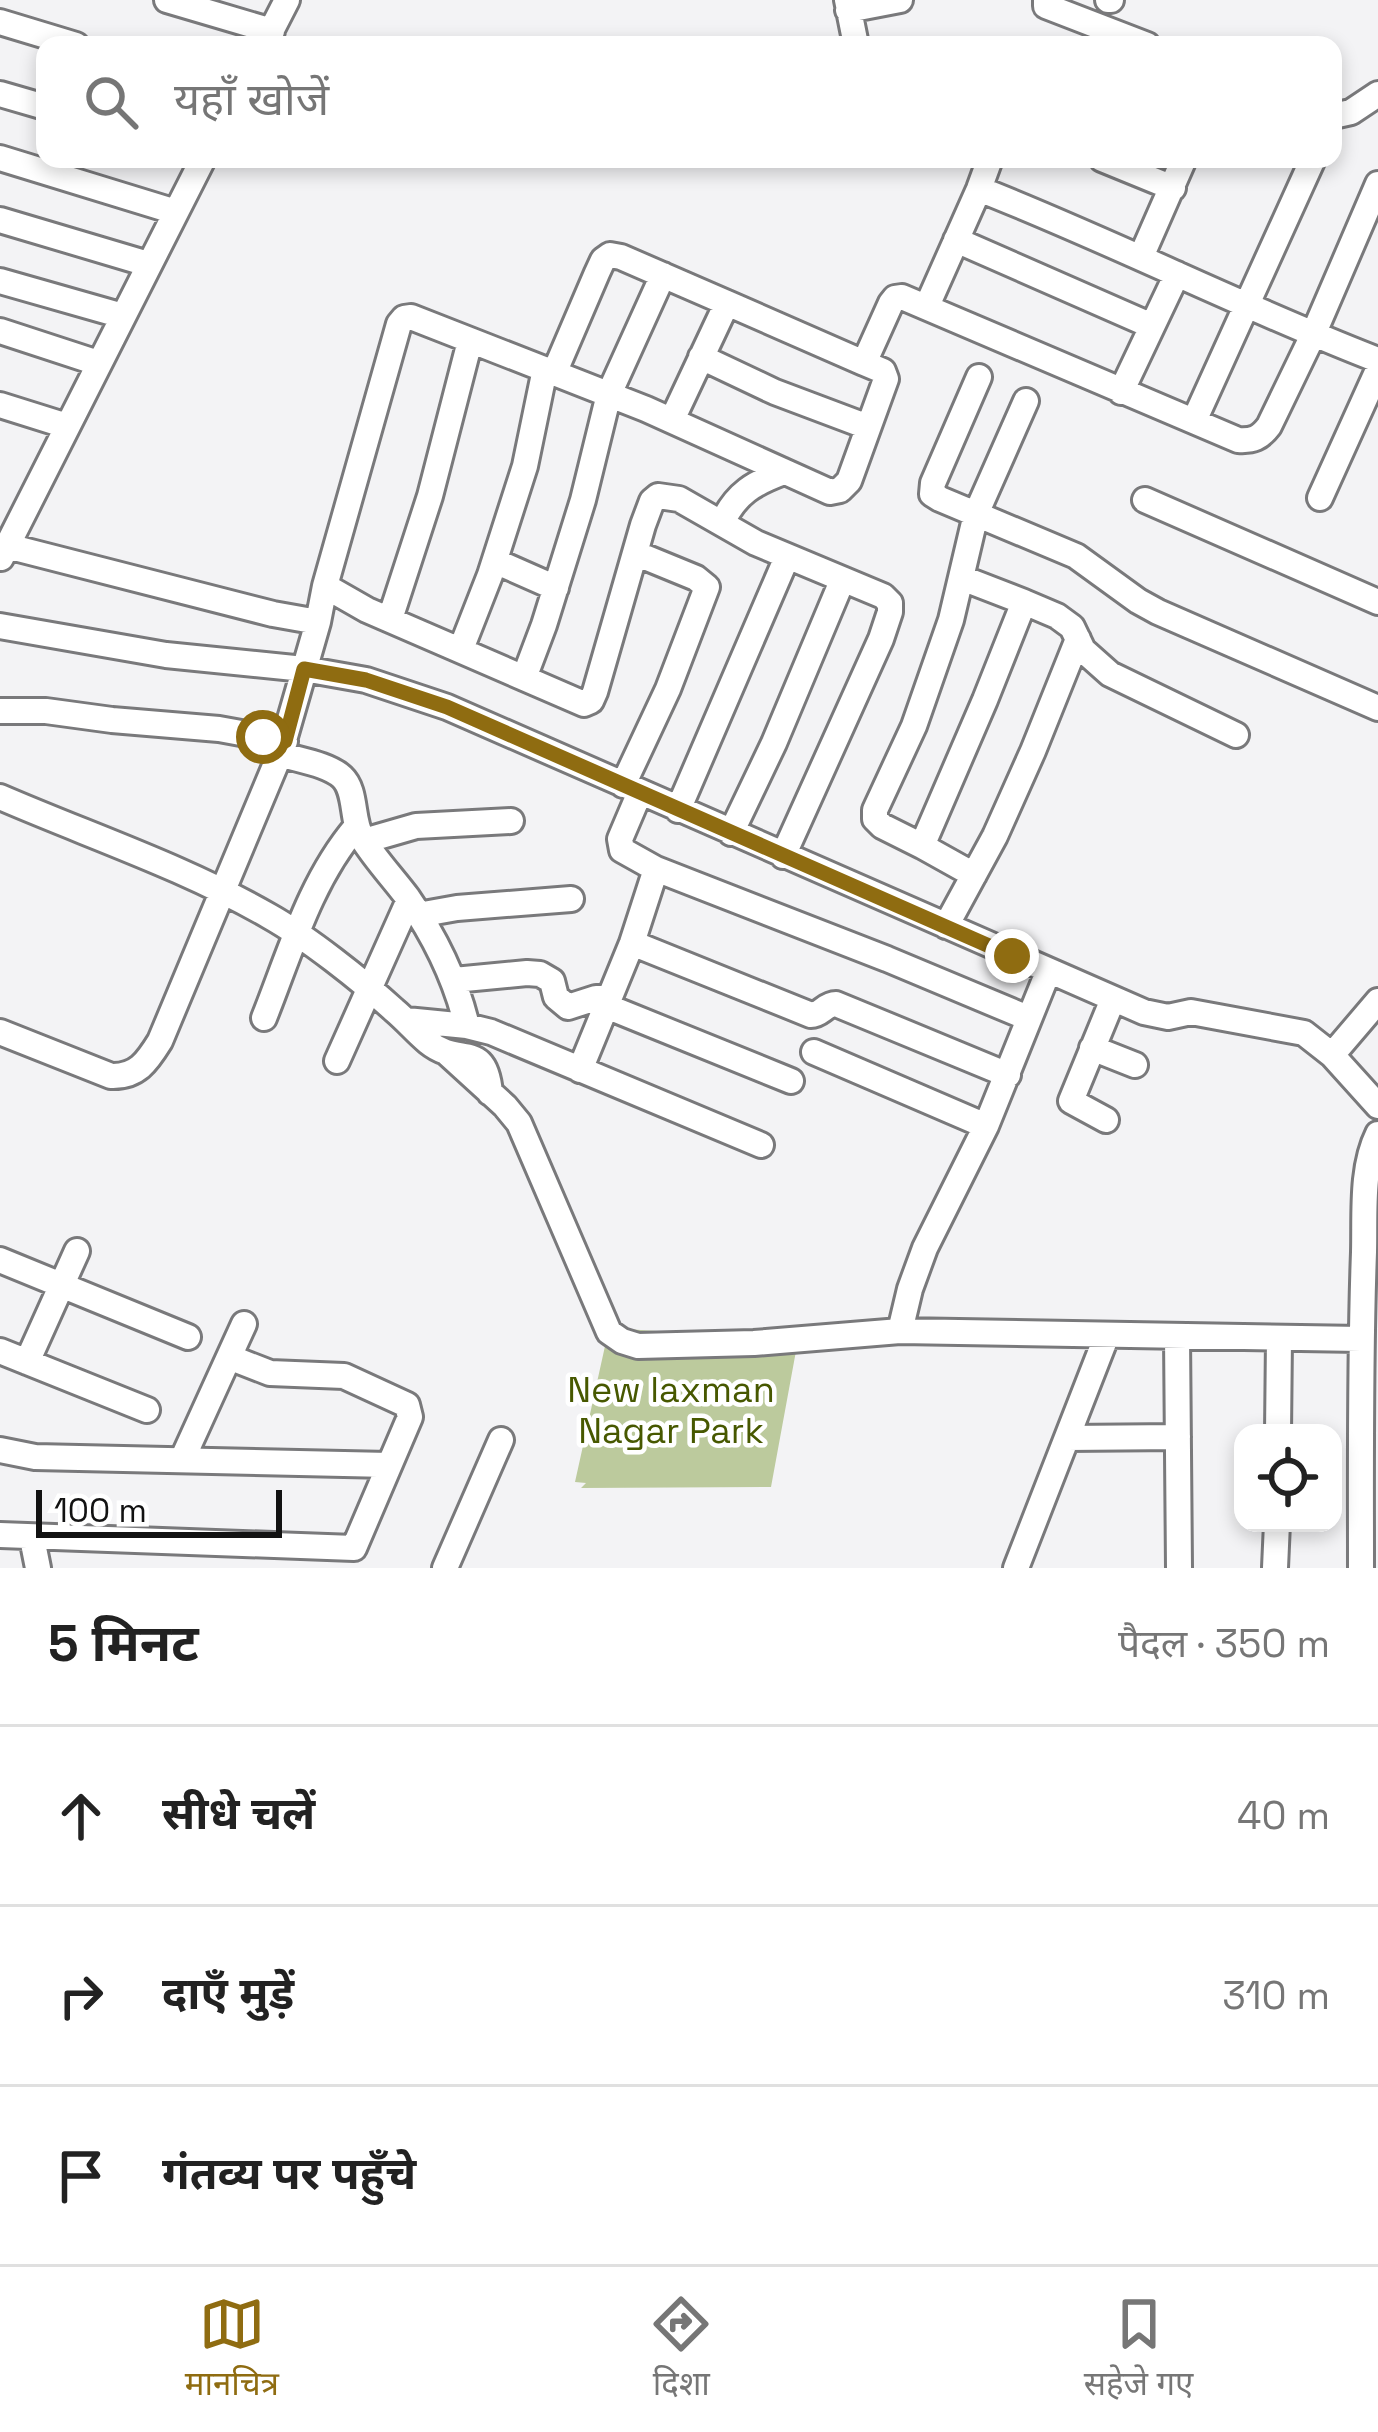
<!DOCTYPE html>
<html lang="hi">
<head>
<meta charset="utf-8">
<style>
  :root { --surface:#fff; --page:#f6f6f6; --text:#222; --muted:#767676; --line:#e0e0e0; --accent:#8f6c11 }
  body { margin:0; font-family:"Space Grotesk","Noto Sans Devanagari",sans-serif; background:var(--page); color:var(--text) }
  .controls { position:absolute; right:36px; bottom:36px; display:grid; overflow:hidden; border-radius:24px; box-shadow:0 6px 18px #0003 }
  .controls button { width:108px; height:108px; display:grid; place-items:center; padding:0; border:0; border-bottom:3px solid var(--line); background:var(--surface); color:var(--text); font:60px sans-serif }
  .scale { position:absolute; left:36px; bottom:30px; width:246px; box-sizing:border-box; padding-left:12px; border:6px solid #121212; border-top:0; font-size:33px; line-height:42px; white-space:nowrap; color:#121212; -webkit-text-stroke:9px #fff; paint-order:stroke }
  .stop { position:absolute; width:36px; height:36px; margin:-27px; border:9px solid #8f6c11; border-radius:50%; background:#fff }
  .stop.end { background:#8f6c11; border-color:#fff; box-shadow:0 3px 12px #0008 }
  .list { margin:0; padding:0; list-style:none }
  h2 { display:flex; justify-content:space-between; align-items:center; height:156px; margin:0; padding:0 48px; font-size:51px }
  h2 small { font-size:39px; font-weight:400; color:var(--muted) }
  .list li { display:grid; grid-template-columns:78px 1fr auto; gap:36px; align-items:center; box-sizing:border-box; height:180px; padding:0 48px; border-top:3px solid var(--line) }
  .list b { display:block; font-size:45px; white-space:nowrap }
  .list em { font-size:39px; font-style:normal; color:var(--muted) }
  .icon { flex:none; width:66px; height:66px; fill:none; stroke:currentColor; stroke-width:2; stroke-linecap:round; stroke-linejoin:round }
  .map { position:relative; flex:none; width:1378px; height:1568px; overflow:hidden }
  .search { position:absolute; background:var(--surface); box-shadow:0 6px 18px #0003; left:36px; right:36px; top:36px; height:132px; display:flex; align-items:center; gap:30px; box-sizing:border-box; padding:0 42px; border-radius:24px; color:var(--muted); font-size:45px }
  .sheet { height:696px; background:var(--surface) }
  nav { display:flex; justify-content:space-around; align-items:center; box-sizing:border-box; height:168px; border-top:3px solid var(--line); background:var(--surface); font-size:33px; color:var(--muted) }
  nav a { display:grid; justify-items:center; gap:6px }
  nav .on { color:var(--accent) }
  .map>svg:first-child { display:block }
</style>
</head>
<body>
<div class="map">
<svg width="1378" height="1568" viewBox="0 0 1378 1568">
  <rect width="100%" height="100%" fill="#f3f3f5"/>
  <path fill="#bcca9d" d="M 609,1328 L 798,1340 L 771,1487 L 581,1488 L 586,1483 L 575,1482 Z"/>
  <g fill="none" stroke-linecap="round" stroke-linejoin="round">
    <g stroke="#79797b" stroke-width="30">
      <path id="minor" d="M 167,0 L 272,31
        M 847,0 L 856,45
        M 1046,0 L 1046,6 L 1147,45
        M 1108,0 L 1111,0
        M 848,10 L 900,0
        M 0,22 L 76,45
        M 266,41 L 287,0
        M 0,94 L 45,107
        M 1333,116 L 1351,112 L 1378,94
        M 0,158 L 176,212
        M 1102,159 L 1173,188
        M 979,189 C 1114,242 1243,308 1378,360
        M 0,220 L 148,264
        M 956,240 L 1152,326
        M 1141,257 L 1184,159
        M 0,281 L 123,316
        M 927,306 L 979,189 L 990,159
        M 0,331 L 98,363
        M 701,357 L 775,392 L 868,427
        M 555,371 L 597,273 L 603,260 L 610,255 L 621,257 L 727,303
        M 979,377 L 933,483 L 932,494 L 940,499 L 1076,556 L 1138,601 L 1158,612 L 1378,708
        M 1121,392 L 1177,274
        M 0,405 L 67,426
        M 672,420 L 727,303 L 864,363
        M 1194,421 L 1313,159
        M 1320,498 L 1378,370
        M 1145,500 L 1378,602
        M 722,523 C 736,493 754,483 784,472
        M 1,558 L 203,159
        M 495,561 L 556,588
        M 962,578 L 1024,602
        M 325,586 L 399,324 L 404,318 L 411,317 L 646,409 L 830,492 L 840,490 L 849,481 L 886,379 L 883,371 L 864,363 L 891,303 L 895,298 L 902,297 L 1238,440 C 1253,441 1260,438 1269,426 L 1313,335 L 1378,184
        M 390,619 L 430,496 L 470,341
        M 318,622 L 325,586 L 367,610 L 584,704 L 591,701 L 595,692 L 643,525 L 652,501 L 658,496 L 679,499 L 756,543 L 883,596 L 890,603 L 890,612 L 881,639 L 783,856
        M 0,626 L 166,655 L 304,669 L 366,680 L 447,707 L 1144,1012 L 1168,1017 L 1191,1012 L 1304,1033 L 1332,1055 L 1378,1106
        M 461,649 L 490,575 L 525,466 L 545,369
        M 524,678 L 544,625 L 583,500 L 609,394 L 663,275
        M 0,711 L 46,711 L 112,720 L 219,729 L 285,741
        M 280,754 C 298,760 328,764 342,777 C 357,791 351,820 362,838 C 375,859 393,878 408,898 C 435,937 456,980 467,1026
        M 623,785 L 668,689 L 707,587 L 696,578 L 635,553
        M 640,792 L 620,839 L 622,850 L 656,869 L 887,959 L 1028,1018
        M 0,797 C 90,836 184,867 269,916 C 308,938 361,980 394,1010 C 406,1020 416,1032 428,1042 C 460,1068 485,1039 490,1093
        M 678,810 L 787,557
        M 731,833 L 774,743 L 842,581
        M 364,841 L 416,826 L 511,821
        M 922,846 L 882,826 L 875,819 L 875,810 L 914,726 L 951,620 L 976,514 L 1026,401
        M 974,875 L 922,846 L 985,700 L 1024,602 L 1057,616 L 1072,627 L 1083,650 L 1110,674 L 1236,735
        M 418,915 L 457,908 L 571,899
        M 946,926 L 995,836 L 1033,751 L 1078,639
        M 632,943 L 811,1015 C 821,1015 825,1004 836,1004 L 1008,1075
        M 1048,972 L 986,1126 L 925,1248 L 910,1289 L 900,1331 L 1361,1339
        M 454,980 L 527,973 L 540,974 L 552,981 L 556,997 L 568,1007 L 596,998 L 609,998
        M 606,1006 L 791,1081
        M 264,1018 C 290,953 310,881 356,827
        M 406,1020 L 467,1026 L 491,1032 L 761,1145
        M 0,1032 L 111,1076 C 137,1077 147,1062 160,1041 L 280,754 L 318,622 L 273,614 L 7,546
        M 1092,1048 L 1135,1065
        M 814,1052 L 986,1126
        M 448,1054 L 505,1106 L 519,1123 L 609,1332 L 622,1341 L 638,1346 L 754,1343 L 900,1331
        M 1332,1055 L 1378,1001
        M 337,1061 L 409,900
        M 580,1070 L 632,943 L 656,869
        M 1106,1120 L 1071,1101 L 1113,999
        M 0,1260 L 188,1337
        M 1177,1336 L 1179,1568
        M 0,1351 L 147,1410
        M 27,1362 L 77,1251
        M 1278,1433 L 1279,1338
        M 1067,1438 L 1178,1437
        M 0,1450 L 35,1457 L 389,1465
        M 182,1460 L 244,1324
        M 0,1535 L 354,1548 L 410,1417 L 407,1405 L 344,1376 L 270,1373 L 229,1357
        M 32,1538 L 38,1568
        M 445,1568 L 501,1440
        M 1016,1568 L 1107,1335
        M 1275,1568 L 1277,1523
        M 1361,1568 C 1361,1463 1360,1358 1364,1252 C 1365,1214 1361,1168 1378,1134"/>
    </g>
    <use href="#minor" stroke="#fff" stroke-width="24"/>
  </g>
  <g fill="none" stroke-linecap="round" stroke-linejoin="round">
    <path stroke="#8f6c11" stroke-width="15" d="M 263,737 L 285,741 L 304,669 L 366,680 L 447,707 L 1012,956"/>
  </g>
  <g text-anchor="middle" stroke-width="9" stroke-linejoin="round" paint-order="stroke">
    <g font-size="36" fill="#475800" stroke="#fff">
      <text x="671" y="1402">New laxman<tspan x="671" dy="41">Nagar Park</tspan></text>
    </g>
  </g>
</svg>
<div class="controls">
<button><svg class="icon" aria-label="locate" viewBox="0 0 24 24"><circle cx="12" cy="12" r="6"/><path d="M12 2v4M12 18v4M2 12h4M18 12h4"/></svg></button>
</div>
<div class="scale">100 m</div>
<div class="stop" style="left:263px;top:737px"></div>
<div class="stop end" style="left:1012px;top:956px"></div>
<div class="search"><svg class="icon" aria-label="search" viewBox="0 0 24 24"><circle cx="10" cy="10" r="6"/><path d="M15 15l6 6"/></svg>यहाँ खोजें</div>
</div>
<section class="sheet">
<h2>5 मिनट<small>पैदल · 350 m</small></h2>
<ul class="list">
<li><svg class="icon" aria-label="ahead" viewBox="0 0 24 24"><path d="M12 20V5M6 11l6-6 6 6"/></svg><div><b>सीधे चलें</b></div><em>40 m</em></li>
<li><svg class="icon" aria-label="right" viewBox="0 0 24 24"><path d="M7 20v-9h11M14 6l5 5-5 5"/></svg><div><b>दाएँ मुड़ें</b></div><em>310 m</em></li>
<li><svg class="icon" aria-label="arrive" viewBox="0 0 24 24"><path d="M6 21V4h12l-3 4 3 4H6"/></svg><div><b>गंतव्य पर पहुँचे</b></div></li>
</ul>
</section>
<nav>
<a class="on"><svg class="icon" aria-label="map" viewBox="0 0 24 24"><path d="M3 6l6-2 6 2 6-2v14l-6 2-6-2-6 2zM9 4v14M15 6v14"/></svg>मानचित्र</a>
<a><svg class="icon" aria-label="directions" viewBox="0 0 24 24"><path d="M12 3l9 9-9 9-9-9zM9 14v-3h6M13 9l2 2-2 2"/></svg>दिशा</a>
<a><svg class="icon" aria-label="saved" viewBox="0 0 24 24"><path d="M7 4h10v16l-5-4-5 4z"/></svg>सहेजे गए</a>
</nav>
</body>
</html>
